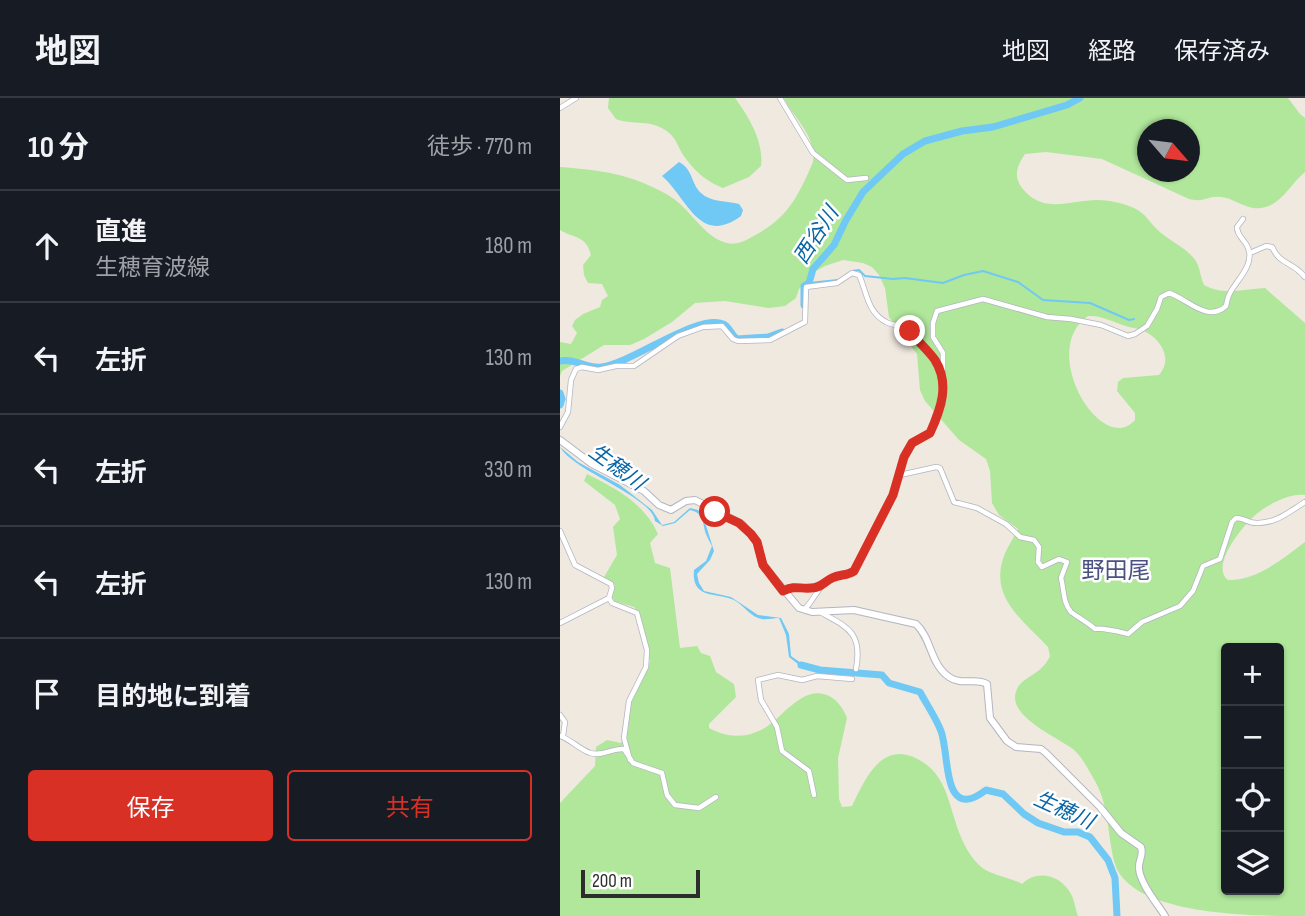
<!DOCTYPE html>
<html lang="ja">
<head>
<meta charset="utf-8">
<style>
  :root { --surface:#171b24; --page:#242831; --text:#f1f3f6; --muted:#9ea1a6; --line:#363941; --accent:#d93025 }
  body { margin:0; font-family:"Sofia Sans Condensed","Noto Sans JP",sans-serif; background:var(--page); color:var(--text) }
  .controls { position:absolute; right:21px; bottom:21px; display:grid; overflow:hidden; border-radius:7px; box-shadow:0 2px 5px #0004 }
  .controls button { width:63px; height:63px; display:grid; place-items:center; padding:0; border:0; border-bottom:2px solid var(--line); background:var(--surface); color:var(--text); font:35px sans-serif }
  .compass { position:absolute; left:577px; top:21px; width:63px; height:63px; border-radius:50%; background:var(--surface); box-shadow:0 2px 5px #0004; rotate:118deg }
  .scale { position:absolute; left:21px; bottom:18px; width:119px; box-sizing:border-box; padding-left:7px; border:4px solid #2d2d2d; border-top:0; font-size:19px; line-height:24px; white-space:nowrap; color:#2d2d2d; -webkit-text-stroke:5px #fff; paint-order:stroke }
  .stop { position:absolute; width:21px; height:21px; margin:-16px; border:5px solid #d93025; border-radius:50%; background:#fff }
  .stop.end { background:#d93025; border-color:#fff; box-shadow:0 2px 7px #0008 }
  .list { margin:0; padding:0; list-style:none }
  h2 { display:flex; justify-content:space-between; align-items:center; height:91px; margin:0; padding:0 28px; font-size:30px }
  h2 small { font-size:23px; font-weight:400; color:var(--muted) }
  .list li { display:grid; grid-template-columns:46px 1fr auto; gap:21px; align-items:center; box-sizing:border-box; height:112px; padding:0 28px; border-top:2px solid var(--line) }
  .list b { display:block; font-size:26px; white-space:nowrap }
  .list p { margin:0; font-size:23px; white-space:nowrap; color:var(--muted) }
  .list em { font-size:23px; font-style:normal; color:var(--muted) }
  .actions { display:flex; gap:14px; padding:21px 28px }
  .actions a { flex:1; padding:16px 0; border:2px solid var(--accent); border-radius:7px; text-align:center; font-size:24px; color:var(--accent) }
  .actions .main { background:var(--accent); color:#fff }
  .icon { flex:none; width:38px; height:38px; fill:none; stroke:currentColor; stroke-width:2; stroke-linecap:round; stroke-linejoin:round }
  .map { position:relative; flex:none; width:745px; height:818px; overflow:hidden }
  header { display:flex; align-items:center; gap:42px; box-sizing:border-box; height:98px; padding:0 35px; background:var(--surface); border-bottom:2px solid var(--line) }
  header strong { font-size:33px }
  nav { display:flex; gap:38px; margin-inline-start:auto; font-size:24px }
  main { display:flex }
  aside { flex:1; background:var(--surface) }
  .map>svg:first-child { display:block }
</style>
</head>
<body>
<header>
<strong>地図</strong>
<nav><a>地図</a><a>経路</a><a>保存済み</a></nav>
</header>
<main>
<aside>
<h2>10 分<small>徒歩 · 770 m</small></h2>
<ul class="list">
<li><svg class="icon" aria-label="ahead" viewBox="0 0 24 24"><path d="M12 20V5M6 11l6-6 6 6"/></svg><div><b>直進</b><p>生穂育波線</p></div><em>180 m</em></li>
<li><svg class="icon" aria-label="left" viewBox="0 0 24 24"><path d="M17 20v-9H6M10 6l-5 5 5 5"/></svg><div><b>左折</b></div><em>130 m</em></li>
<li><svg class="icon" aria-label="left" viewBox="0 0 24 24"><path d="M17 20v-9H6M10 6l-5 5 5 5"/></svg><div><b>左折</b></div><em>330 m</em></li>
<li><svg class="icon" aria-label="left" viewBox="0 0 24 24"><path d="M17 20v-9H6M10 6l-5 5 5 5"/></svg><div><b>左折</b></div><em>130 m</em></li>
<li><svg class="icon" aria-label="arrive" viewBox="0 0 24 24"><path d="M6 21V4h12l-3 4 3 4H6"/></svg><div><b>目的地に到着</b></div></li>
</ul>
<div class="actions"><a class="main">保存</a><a>共有</a></div>
</aside>
<div class="map">
<svg width="745" height="818" viewBox="0 0 745 818">
  <rect width="100%" height="100%" fill="#efe9e0"/>
  <path fill="#b0e79b" fill-rule="evenodd" d="M 49,0 L 175,0 C 189,19 204,44 201,68 L 189,79 L 163,90 C 147,84 136,74 126,61 C 118,51 118,42 108,34 C 89,20 75,28 56,21 L 48,10 Z
    M 224,0 L 728,0 L 740,16 L 745,20 L 745,74 C 729,87 719,113 693,110 C 682,108 672,100 661,99 C 648,97 645,105 629,101 L 542,61 L 486,54 L 465,56 C 457,68 453,78 462,90 C 483,117 511,102 537,102 C 549,102 563,105 574,110 C 586,115 591,127 601,135 C 613,145 631,152 638,167 C 640,173 641,181 644,187 C 664,198 683,191 705,190 L 745,225 L 745,397 C 730,395 711,405 699,414 C 685,424 649,468 668,482 C 696,483 724,460 745,444 L 745,818 C 694,818 577,818 556,769 C 546,738 551,707 532,678 C 527,669 522,659 514,652 C 498,639 444,618 457,591 C 463,578 482,577 490,558 L 488,549 C 465,524 430,501 443,461 C 446,451 453,441 458,431 L 439,417 L 432,405 L 430,373 L 426,361 L 399,342 L 365,303 L 360,292 L 357,256 L 329,219 L 325,190 L 319,177 L 312,169 L 303,165 L 283,162 L 265,168 L 254,174 L 239,191 L 236,200 L 225,208 L 209,210 L 165,203 L 135,205 L 112,224 L 84,241 L 70,247 L 44,247 L 2,273 L 0,278 L 0,244 L 11,246 L 17,235 L 12,228 L 15,222 L 23,216 L 40,209 L 42,202 L 48,198 L 42,186 L 28,185 L 24,177 L 23,167 L 31,157 C 26,137 15,141 0,132 L 0,69 C 40,72 72,76 108,97 C 127,108 137,128 155,140 C 169,148 177,147 190,140 C 227,121 237,101 253,64 C 256,37 235,22 224,0 ZM 587,32 L 629,32 L 629,74 L 587,74 ZM 528,218 C 541,217 553,224 566,228 C 571,230 577,230 582,232 C 600,240 614,260 599,277 L 563,280 L 558,284 L 557,293 L 575,315 L 575,322 C 542,360 477,253 528,218 ZM 666,550 L 719,550 L 719,792 L 666,792 Z
    M 27,376 C 57,391 84,405 98,436 L 90,445 L 95,465 L 110,470 L 120,550 L 137,548 L 141,555 L 150,558 L 156,574 L 174,586 L 176,599 L 149,626 L 149,630 C 166,639 183,641 201,632 C 222,622 243,583 271,599 C 279,604 284,612 287,620 L 278,660 L 279,701 L 282,709 L 292,708 C 306,679 323,640 361,663 C 372,669 380,680 385,692 C 395,717 398,745 418,766 C 429,778 448,778 462,786 C 477,771 501,777 511,796 C 515,803 515,811 518,818 L 0,818 L 0,705 L 35,668 L 36,649 L 47,642 L 61,645 L 68,632 L 71,602 L 90,564 L 80,516 L 74,509 L 54,503 L 52,499 L 55,487 L 44,479 L 57,457 L 53,429 L 60,421 L 55,407 L 24,383 Z"/>
  <path fill="#70c8f4" d="M 119,64 C 133,71 131,86 141,95 C 150,104 167,103 179,106 L 183,112 L 181,118 C 139,149 127,99 102,78 Z
    M 0,349 L 18,364 L 60,387 L 83,405 L 92,412 L 102,427 L 114,424 L 130,410 L 138,412 L 143,418 L 154,453 L 150,462 L 137,476 L 139,485 L 144,493 L 171,499 L 198,517 L 221,520 L 229,536 L 231,558 L 251,572 L 243,570 L 229,559 L 226,537 L 219,520 C 213,520 207,522 202,521 C 191,520 184,507 174,502 C 157,494 131,502 134,472 L 146,463 L 152,448 C 150,444 148,441 146,436 C 142,425 145,415 130,412 L 115,425 L 103,428 L 95,423 C 93,399 13,373 0,349 Z"/>
  <g fill="none" stroke-linecap="round" stroke-linejoin="round">
    <path stroke="#70c8f4" stroke-width="2" d="M 292,173 L 299,172 L 305,178 L 333,181 L 345,180 L 383,185 L 404,177 L 423,173 L 458,184 L 483,202 L 530,205 L 569,222 L 574,221
      M 249,185 L 278,182"/>
    <path stroke="#70c8f4" stroke-width="7" d="M 244,207 L 244,188 L 249,185 L 253,171 L 274,147 L 286,122 L 303,94 L 343,56 L 365,43 L 402,33 L 433,29 L 507,7 L 520,0
      M 0,263 C 15,260 27,271 42,269 C 72,265 138,215 163,226 C 170,229 171,237 177,241 L 208,239 L 222,234
      M 0,295 L 2,301 L 0,307
      M 241,567 L 260,572 L 322,577 L 329,585 L 360,594 C 367,607 376,620 381,633 C 390,658 382,726 426,692 L 443,696 L 464,716 L 478,725 L 504,734 L 518,734 L 530,739 L 548,762 L 555,780 L 557,818"/>
    <g stroke="#b3b5c1" stroke-width="6">
      <path id="minor" d="M 220,0 L 253,55 L 287,82 L 306,80
        M 0,10 L 16,0
        M 690,155 L 706,148 L 712,149 C 721,168 732,163 745,179
        M 0,329 L 8,314 L 11,282 L 16,271 L 22,269 L 38,272 L 56,268 L 74,268 L 118,238 L 143,229 L 162,228 L 173,241 L 178,243 L 210,242 L 245,224 L 246,189 L 277,185 L 292,175 L 299,177 C 307,194 307,214 326,224 C 333,228 340,226 347,230 L 375,262 L 381,277
        M 340,377 L 376,369 L 380,370 L 394,404 L 417,410 L 446,426 L 460,439 L 474,442 L 479,449 L 478,464 L 482,469 L 499,461 L 507,464 L 501,480 C 504,491 503,505 511,514 C 513,516 530,526 535,531 C 545,530 556,533 568,536 L 582,524 L 620,508 L 633,493 L 643,468 L 660,461 L 672,424 L 676,420 C 684,420 690,426 698,425 C 717,425 730,413 745,404
        M 0,433 L 15,467 L 51,486 L 52,490 L 49,500 L 52,505 L 77,515 L 87,552 L 86,569 L 69,603 L 64,640 L 70,662
        M 224,492 C 236,486 246,492 259,489
        M 244,512 C 254,502 258,489 269,481 C 278,476 288,479 296,471 L 333,397 L 344,359 L 352,345 L 370,335 L 376,315 L 383,306 L 383,255 L 373,239 L 373,225 L 377,213 L 423,201 L 487,219 L 511,221 L 541,227 L 568,238 L 575,236 L 587,228 L 597,211 L 601,199 L 609,195 C 628,201 647,225 666,208 C 667,205 667,201 669,197 C 675,184 693,169 689,153 C 687,142 677,140 677,129 L 683,121
        M 260,514 C 287,529 303,534 296,571
        M 0,525 L 49,500
        M 0,617 L 5,624 L 3,638
        M 0,638 C 10,641 19,651 30,655 C 43,659 52,650 64,651 L 73,665 L 102,675 L 107,697 L 115,707 L 139,710 L 156,699
        M 254,697 L 249,673 L 222,653 L 217,629 L 201,602 L 198,582 L 218,577 L 242,582 L 257,578 L 292,581"/>
    </g>
    <g stroke="#b3b5c1" stroke-width="8">
      <path id="secondary" d="M 0,342 L 32,366 L 84,393 L 99,407 L 111,412 L 126,403 L 135,402 L 182,426 L 197,444 L 203,467 L 239,510 L 252,514 L 294,512 L 356,526 C 372,541 370,566 389,579 C 402,588 416,579 427,586 L 430,620 L 447,643 L 456,649 L 481,651 L 486,655 L 540,709 L 561,735 L 581,749 C 584,758 578,762 579,771 C 581,787 597,805 605,818"/>
    </g>
    <use href="#minor" stroke="#fff" stroke-width="4.5"/>
    <use href="#secondary" stroke="#fff" stroke-width="6"/>
  </g>
  <g fill="none" stroke-linecap="round" stroke-linejoin="round">
    <path stroke="#d93025" stroke-width="9" d="M 155,414 L 179,425 L 191,436 L 197,444 L 203,467 L 223,493 C 235,487 239,491 251,490 C 261,490 264,484 272,480 C 280,476 287,478 294,473 L 333,397 L 344,359 L 352,345 L 370,335 C 381,311 390,286 375,262 C 368,252 357,243 350,233"/>
  </g>
  <g text-anchor="middle" stroke-width="5" stroke-linejoin="round" paint-order="stroke">
    <g font-size="21" font-style="italic" fill="#0866a7" stroke="#fff">
      <text transform="translate(256 137) rotate(-57)" y="7">西谷川</text>
      <text transform="translate(57 369) rotate(36)" y="7">生穂川</text>
      <text transform="translate(504 712) rotate(24)" y="7">生穂川</text>
    </g>
    <g font-size="23" fill="#4b5181" stroke="#fff">
      <text x="556" y="480">野田尾</text>
    </g>
  </g>
</svg>
<div class="controls">
<button>+</button>
<button>−</button>
<button><svg class="icon" aria-label="locate" viewBox="0 0 24 24"><circle cx="12" cy="12" r="6"/><path d="M12 2v4M12 18v4M2 12h4M18 12h4"/></svg></button>
<button><svg class="icon" aria-label="layers" viewBox="0 0 24 24"><path d="M12 4l9 5-9 5-9-5zM3 14l9 5 9-5"/></svg></button>
</div>
<svg class="compass" viewBox="-18 -18 36 36"><path d="M0-13l5 13h-10z" fill="#e53935"/><path d="M0 13l5-13h-10z" fill="#9ea1a6"/></svg>
<div class="scale">200 m</div>
<div class="stop" style="left:155px;top:414px"></div>
<div class="stop end" style="left:350px;top:233px"></div>
</div>
</main>
</body>
</html>
